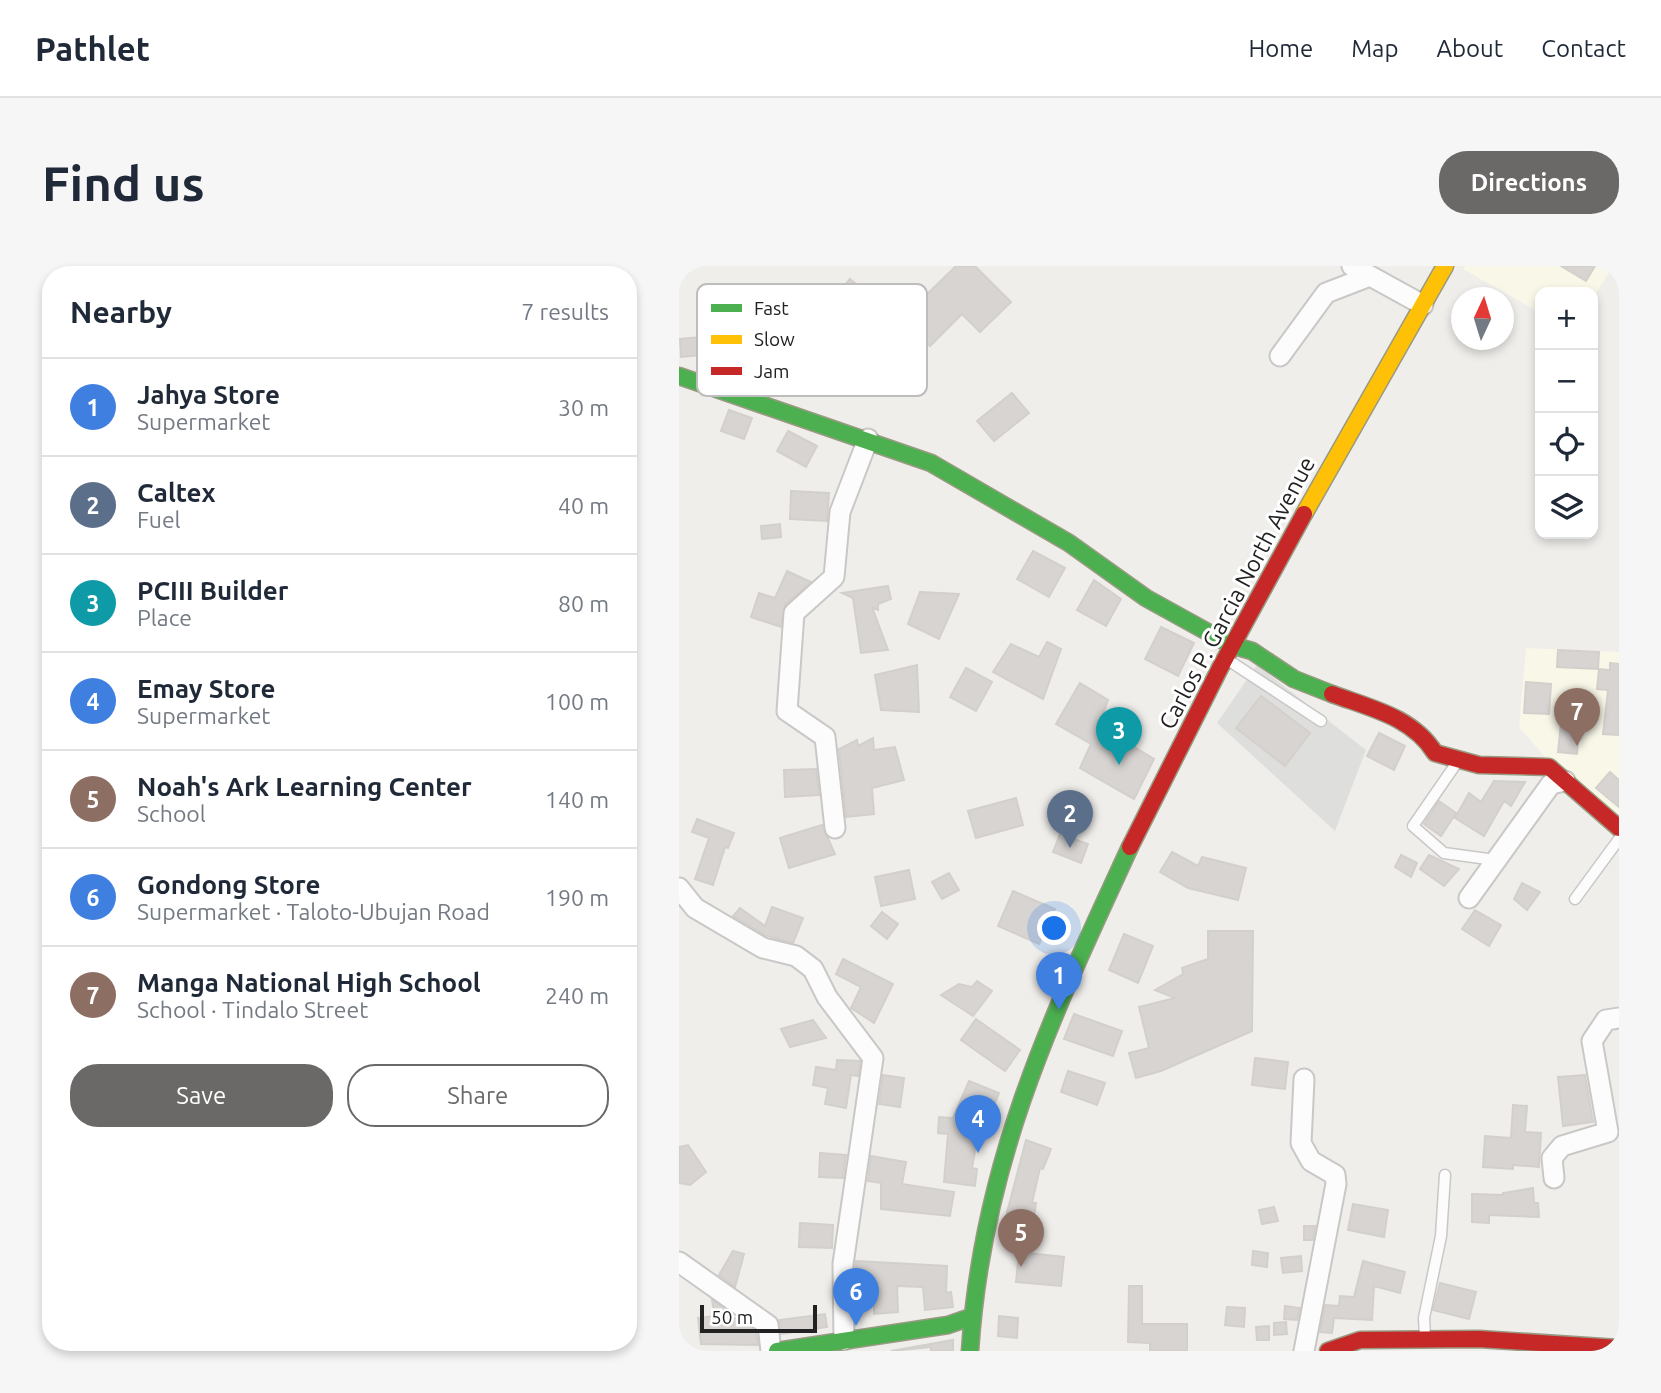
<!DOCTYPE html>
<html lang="en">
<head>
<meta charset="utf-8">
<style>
  :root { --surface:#fff; --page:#f6f6f7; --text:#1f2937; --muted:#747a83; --line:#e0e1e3; --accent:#6a6968 }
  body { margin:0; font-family:Ubuntu,sans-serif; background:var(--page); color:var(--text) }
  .controls { position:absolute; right:21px; top:21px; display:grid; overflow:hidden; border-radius:14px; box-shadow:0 4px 10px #0003 }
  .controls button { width:63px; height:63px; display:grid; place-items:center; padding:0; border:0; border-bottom:2px solid var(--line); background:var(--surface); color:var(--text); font:35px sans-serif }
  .compass { position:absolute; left:772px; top:21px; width:63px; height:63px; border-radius:50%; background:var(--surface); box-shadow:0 4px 10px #0003; rotate:4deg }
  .scale { position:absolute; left:21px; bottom:18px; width:117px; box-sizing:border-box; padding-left:7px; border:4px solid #222; border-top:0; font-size:19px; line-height:24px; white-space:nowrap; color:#222; -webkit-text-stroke:5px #fff; paint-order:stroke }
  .you { position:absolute; left:376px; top:663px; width:24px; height:24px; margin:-18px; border:5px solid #fff; border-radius:50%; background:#1a73e8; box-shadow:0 0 0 10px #1a73e833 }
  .badge { display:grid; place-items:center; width:46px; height:46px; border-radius:50%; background:var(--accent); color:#fff; font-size:23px; font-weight:700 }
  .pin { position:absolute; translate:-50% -58px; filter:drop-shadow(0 2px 4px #0008) }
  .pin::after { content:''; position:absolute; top:37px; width:24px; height:21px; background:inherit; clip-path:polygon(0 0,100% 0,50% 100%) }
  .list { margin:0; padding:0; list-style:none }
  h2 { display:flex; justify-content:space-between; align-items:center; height:91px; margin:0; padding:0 28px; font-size:30px }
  h2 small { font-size:23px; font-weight:400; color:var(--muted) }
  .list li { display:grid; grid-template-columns:46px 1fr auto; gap:21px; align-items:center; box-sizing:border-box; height:98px; padding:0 28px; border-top:2px solid var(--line) }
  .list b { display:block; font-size:26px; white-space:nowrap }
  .list p { margin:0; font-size:23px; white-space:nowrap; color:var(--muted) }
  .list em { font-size:23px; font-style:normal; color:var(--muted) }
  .actions { display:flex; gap:14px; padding:21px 28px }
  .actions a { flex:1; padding:16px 0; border:2px solid var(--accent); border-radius:28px; text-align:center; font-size:24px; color:var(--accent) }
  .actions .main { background:var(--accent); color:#fff }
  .icon { flex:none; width:38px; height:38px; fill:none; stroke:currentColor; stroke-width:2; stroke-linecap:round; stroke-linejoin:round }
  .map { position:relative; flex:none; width:940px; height:1085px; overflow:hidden; border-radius:28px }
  header { display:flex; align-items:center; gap:42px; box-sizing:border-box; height:98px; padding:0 35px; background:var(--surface); border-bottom:2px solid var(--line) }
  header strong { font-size:33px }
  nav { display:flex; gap:38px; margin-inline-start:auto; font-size:24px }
  .intro { display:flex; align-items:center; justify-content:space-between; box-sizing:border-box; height:168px; padding:0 42px }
  h1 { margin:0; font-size:49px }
  .button { padding:18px 32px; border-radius:28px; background:var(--accent); color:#fff; font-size:24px; font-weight:700 }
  main { display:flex; gap:42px; padding:0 42px }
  aside { flex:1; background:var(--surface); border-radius:28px; box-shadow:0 4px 10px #0003 }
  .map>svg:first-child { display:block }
</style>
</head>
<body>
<header>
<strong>Pathlet</strong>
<nav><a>Home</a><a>Map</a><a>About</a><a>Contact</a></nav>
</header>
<div class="intro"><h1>Find us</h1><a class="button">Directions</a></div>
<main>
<aside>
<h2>Nearby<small>7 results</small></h2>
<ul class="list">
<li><span class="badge" style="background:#3f7fe0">1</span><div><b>Jahya Store</b><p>Supermarket</p></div><em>30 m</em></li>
<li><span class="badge" style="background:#5c6f8a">2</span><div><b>Caltex</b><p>Fuel</p></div><em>40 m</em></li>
<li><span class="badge" style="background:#0f9aa8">3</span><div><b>PCIII Builder</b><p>Place</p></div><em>80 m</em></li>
<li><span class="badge" style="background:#3f7fe0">4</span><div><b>Emay Store</b><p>Supermarket</p></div><em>100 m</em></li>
<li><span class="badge" style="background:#8d6e63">5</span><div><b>Noah's Ark Learning Center</b><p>School</p></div><em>140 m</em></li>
<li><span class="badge" style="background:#3f7fe0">6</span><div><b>Gondong Store</b><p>Supermarket · Taloto-Ubujan Road</p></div><em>190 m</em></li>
<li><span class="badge" style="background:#8d6e63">7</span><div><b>Manga National High School</b><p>School · Tindalo Street</p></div><em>240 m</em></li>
</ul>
<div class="actions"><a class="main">Save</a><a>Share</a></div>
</aside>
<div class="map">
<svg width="940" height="1085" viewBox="0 0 940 1085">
  <rect width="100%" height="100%" fill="#f0eeeb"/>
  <path fill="#f8f7e8" d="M 786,0 L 934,0 L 914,32 L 914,26 L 861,26 L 861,47 L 784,3 Z
    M 847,382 L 940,386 L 940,559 L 874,500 L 840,461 Z"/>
  <path fill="#dededc" d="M 578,399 L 687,484 L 656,565 L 538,457 Z"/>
  <path fill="#d7d4d2" stroke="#d3d0cc" stroke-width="2" d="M 277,0 L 296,0 L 332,36 L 301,66 L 283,48 L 251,80 L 210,38 L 228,20 L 242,34 Z
    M 882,0 L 916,0 L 907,15 Z
    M 171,13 L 194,32 L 178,51 L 155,32 Z
    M 22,71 L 23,89 L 2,91 L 1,73 Z
    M 333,127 L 350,147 L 315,175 L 298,155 Z
    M 50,144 L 73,152 L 65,173 L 42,165 Z
    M 109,165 L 138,180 L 127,201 L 98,185 Z
    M 112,225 L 150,227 L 148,255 L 111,253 Z
    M 101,258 L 102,271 L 83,273 L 82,260 Z
    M 354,285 L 386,302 L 370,331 L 338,313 Z
    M 108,305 L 132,316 L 106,339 L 102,361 L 72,351 L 80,327 L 96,332 Z
    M 415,314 L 442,333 L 427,360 L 398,344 Z
    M 209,320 L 212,333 L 199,338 L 199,344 L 193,341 L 209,384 L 182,387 L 174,332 L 163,327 Z
    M 241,326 L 280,328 L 260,373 L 229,358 Z
    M 482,361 L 515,377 L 499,410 L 466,393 Z
    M 368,376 L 382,383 L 364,433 L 314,406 L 332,378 L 360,391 Z
    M 879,384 L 920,386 L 919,403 L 878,401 Z
    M 931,397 L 940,398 L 940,469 L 924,468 L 929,424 L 918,423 L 920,403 L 931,404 Z
    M 238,399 L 240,446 L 202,444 L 196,409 Z
    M 287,402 L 313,416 L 297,445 L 271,431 Z
    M 847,416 L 872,418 L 870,448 L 845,447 Z
    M 401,417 L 429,434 L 422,453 L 441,463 L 437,470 L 475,493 L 455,533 L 401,502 L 412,478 L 377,458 Z
    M 582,430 L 631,467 L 606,500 L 557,462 Z
    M 883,448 L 901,450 L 898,488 L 879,486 Z
    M 700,467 L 726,480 L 715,504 L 688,490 Z
    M 194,472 L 195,484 L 216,481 L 225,514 L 193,522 L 195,548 L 167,551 L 160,483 L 178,474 L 179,480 Z
    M 137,503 L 140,529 L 106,531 L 105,504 Z
    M 931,506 L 940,514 L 940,541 L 917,522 Z
    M 815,515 L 846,516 L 832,540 L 825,535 L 805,570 L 776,552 L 790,527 L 802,536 Z
    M 337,532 L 344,559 L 297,572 L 289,545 Z
    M 760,535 L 777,547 L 762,570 L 745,558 Z
    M 18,553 L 55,567 L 49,582 L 46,581 L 34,619 L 16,613 L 30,572 L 13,566 Z
    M 143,559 L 156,588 L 110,602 L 101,572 Z
    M 381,568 L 409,578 L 402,597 L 374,586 Z
    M 493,586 L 519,600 L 523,591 L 567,602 L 559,634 L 509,622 L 481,606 Z
    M 722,589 L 738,597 L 732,611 L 716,601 Z
    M 750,589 L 780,603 L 765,620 L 741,603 Z
    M 230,604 L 236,633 L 202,640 L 196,611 Z
    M 270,607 L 280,624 L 263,633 L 253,616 Z
    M 843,617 L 861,626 L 848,644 L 835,633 Z
    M 334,625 L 376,643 L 360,678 L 319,660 Z
    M 93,641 L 124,652 L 114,677 L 86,669 L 54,650 L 61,642 L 86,660 Z
    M 796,644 L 822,659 L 810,680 L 783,663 Z
    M 203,646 L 219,658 L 208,673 L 192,660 Z
    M 529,665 L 574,665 L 573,765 L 482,805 L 457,812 L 450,787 L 470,782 L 460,741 L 496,732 L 476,724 L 504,708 L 503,702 L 529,693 Z
    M 445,668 L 474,680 L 459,717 L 430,704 Z
    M 164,693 L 214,718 L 195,757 L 172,742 L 182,721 L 157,708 Z
    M 298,715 L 313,725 L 294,750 L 262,729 L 280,718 L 293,721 Z
    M 395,748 L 443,765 L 434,790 L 385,773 Z
    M 297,753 L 341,784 L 326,805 L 282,774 Z
    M 134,754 L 147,772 L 111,781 L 102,763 Z
    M 576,792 L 609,796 L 606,823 L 573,819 Z
    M 158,794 L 181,795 L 179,810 L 172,809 L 167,842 L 146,838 L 149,822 L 134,819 L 137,801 L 157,804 Z
    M 389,805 L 426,817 L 418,839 L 382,826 Z
    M 204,809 L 225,812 L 221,841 L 200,838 Z
    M 906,809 L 914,856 L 884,860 L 879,811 Z
    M 290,815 L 320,827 L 309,854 L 302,851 L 293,902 L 298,903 L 296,920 L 265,916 L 269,868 L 259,867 L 260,851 L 274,852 Z
    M 834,839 L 848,840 L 846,866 L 862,867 L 860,901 L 834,899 L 834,903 L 804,901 L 806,870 L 832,872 Z
    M 347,874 L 372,883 L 364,903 L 361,902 L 353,937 L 357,937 L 353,962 L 325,958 Z
    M 9,879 L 27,906 L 11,919 L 0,917 L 0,881 Z
    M 141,887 L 167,889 L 164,912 L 140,911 Z
    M 192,890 L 227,896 L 223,918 L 275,926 L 271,950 L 202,943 L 202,917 L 189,915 Z
    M 854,922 L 855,937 L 859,937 L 860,951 L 810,949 L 810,957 L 793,956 L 793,928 L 824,929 L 824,927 Z
    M 674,938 L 709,944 L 705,971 L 669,964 Z
    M 595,941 L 599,955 L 583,958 L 580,944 Z
    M 121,957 L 154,959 L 153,982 L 120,981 Z
    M 625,960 L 636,960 L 634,974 L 625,974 Z
    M 54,985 L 65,988 L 56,1021 L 40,1009 Z
    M 574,985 L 589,987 L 588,1001 L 573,999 Z
    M 340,986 L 385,991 L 382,1020 L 337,1016 Z
    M 622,990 L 623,1005 L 604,1007 L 602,992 Z
    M 177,995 L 268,1000 L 267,1027 L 272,1026 L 274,1041 L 246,1044 L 244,1021 L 218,1020 L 219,1046 L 195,1048 L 195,1015 L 176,1014 Z
    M 684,995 L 726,1006 L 721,1027 L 695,1020 L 693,1054 L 655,1052 L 653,1067 L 641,1066 L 646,1039 L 660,1040 L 661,1030 L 675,1031 Z
    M 761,1017 L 797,1026 L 790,1053 L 754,1044 Z
    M 450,1020 L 463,1020 L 463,1058 L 508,1058 L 508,1085 L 471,1085 L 471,1077 L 449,1076 Z
    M 33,1034 L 50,1046 L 52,1052 L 58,1052 L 77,1066 L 79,1079 L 22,1078 L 19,1052 L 36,1050 Z
    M 606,1040 L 621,1042 L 618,1054 L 605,1053 Z
    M 548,1041 L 566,1042 L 565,1061 L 546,1059 Z
    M 146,1048 L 148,1061 L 102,1068 L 100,1054 Z
    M 320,1050 L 339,1052 L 338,1072 L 319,1070 Z
    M 607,1056 L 608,1068 L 595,1069 L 595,1057 Z
    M 590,1060 L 590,1074 L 578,1074 L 577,1061 Z
    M 274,1074 L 274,1085 L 252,1085 L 252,1081 L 212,1085 Z"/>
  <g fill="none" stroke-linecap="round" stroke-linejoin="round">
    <g stroke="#c9c8c7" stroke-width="13">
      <path id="lane" d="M 549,394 L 642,455
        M 779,495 L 734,560 L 765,587 L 816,594
        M 896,633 L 940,573
        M 746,1071 L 745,1052 L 762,970 L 766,909"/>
    </g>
    <g stroke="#c9c8c7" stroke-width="23">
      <path id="street" d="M 673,0 L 744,39
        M 601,90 L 647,27 L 691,10
        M 156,562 L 146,471 L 108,445 L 115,347 L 155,311 L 161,246 L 189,173
        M 0,622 L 16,642 L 84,682 L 117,690 L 134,703 L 148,731 L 194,792 L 164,998 L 165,1074
        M 790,632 L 872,518 L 886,515
        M 625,813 L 622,877 L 632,895 L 656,909 L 657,918 L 625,1085
        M 875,912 L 873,892 L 883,880 L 929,866 L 913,775 L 927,754 L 940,752
        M 0,996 L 89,1059 L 92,1085"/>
    </g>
    <g stroke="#999a82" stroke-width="19">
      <path id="fast" d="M 0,110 L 252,197 L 390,277 L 467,332 L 552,379 L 573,385 L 615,413 L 653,428
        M 98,1085 L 269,1059 L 292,1051
        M 291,1085 C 303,896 373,750 451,581"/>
    </g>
    <g stroke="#999a82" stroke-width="19">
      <path id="slow" d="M 625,248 L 766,0"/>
    </g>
    <g stroke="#999a82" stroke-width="19">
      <path id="jam" d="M 653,428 C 691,442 734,451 756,487 L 800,499 L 870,501 L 940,562
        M 451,581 L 541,402 L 625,248
        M 649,1085 L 681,1074 L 800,1073 L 940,1082"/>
    </g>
    <use href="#lane" stroke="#fdfcfc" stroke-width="10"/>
    <use href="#street" stroke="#fdfcfc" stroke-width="19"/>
    <use href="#fast" stroke="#4caf50" stroke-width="16"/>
    <use href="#slow" stroke="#ffc107" stroke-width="16"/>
    <use href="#jam" stroke="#c62828" stroke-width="16"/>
  </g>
  <g text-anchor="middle" stroke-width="6" stroke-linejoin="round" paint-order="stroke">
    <g font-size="23" fill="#222" stroke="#fff">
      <text transform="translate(558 327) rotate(-62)" y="8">Carlos P. Garcia North Avenue</text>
    </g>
  </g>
  <rect x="18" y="18" width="230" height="112" rx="10" fill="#fff" stroke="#bdbdbd" stroke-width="2"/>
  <rect x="32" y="38" width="31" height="8" fill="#4caf50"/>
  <rect x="32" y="69" width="31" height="9" fill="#ffc107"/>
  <rect x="32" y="101" width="31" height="8" fill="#c62828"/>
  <g font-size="19" fill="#222">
    <text x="75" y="49">Fast</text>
    <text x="75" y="80">Slow</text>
    <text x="75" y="112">Jam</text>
  </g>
</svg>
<div class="controls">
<button>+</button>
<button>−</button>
<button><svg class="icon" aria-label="locate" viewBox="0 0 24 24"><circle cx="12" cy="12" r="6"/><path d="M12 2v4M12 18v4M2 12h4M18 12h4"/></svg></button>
<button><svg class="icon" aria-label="layers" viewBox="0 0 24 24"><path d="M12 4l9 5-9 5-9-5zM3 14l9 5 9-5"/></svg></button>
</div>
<svg class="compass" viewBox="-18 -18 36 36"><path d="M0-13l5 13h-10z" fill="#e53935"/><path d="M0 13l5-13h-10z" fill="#747a83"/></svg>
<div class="scale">50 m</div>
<div class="you"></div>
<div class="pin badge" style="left:380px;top:744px;background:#3f7fe0">1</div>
<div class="pin badge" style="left:391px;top:582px;background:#5c6f8a">2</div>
<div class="pin badge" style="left:440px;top:499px;background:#0f9aa8">3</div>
<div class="pin badge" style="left:299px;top:887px;background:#3f7fe0">4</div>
<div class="pin badge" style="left:342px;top:1001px;background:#8d6e63">5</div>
<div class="pin badge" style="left:177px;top:1060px;background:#3f7fe0">6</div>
<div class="pin badge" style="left:898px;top:480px;background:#8d6e63">7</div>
</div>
</main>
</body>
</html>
